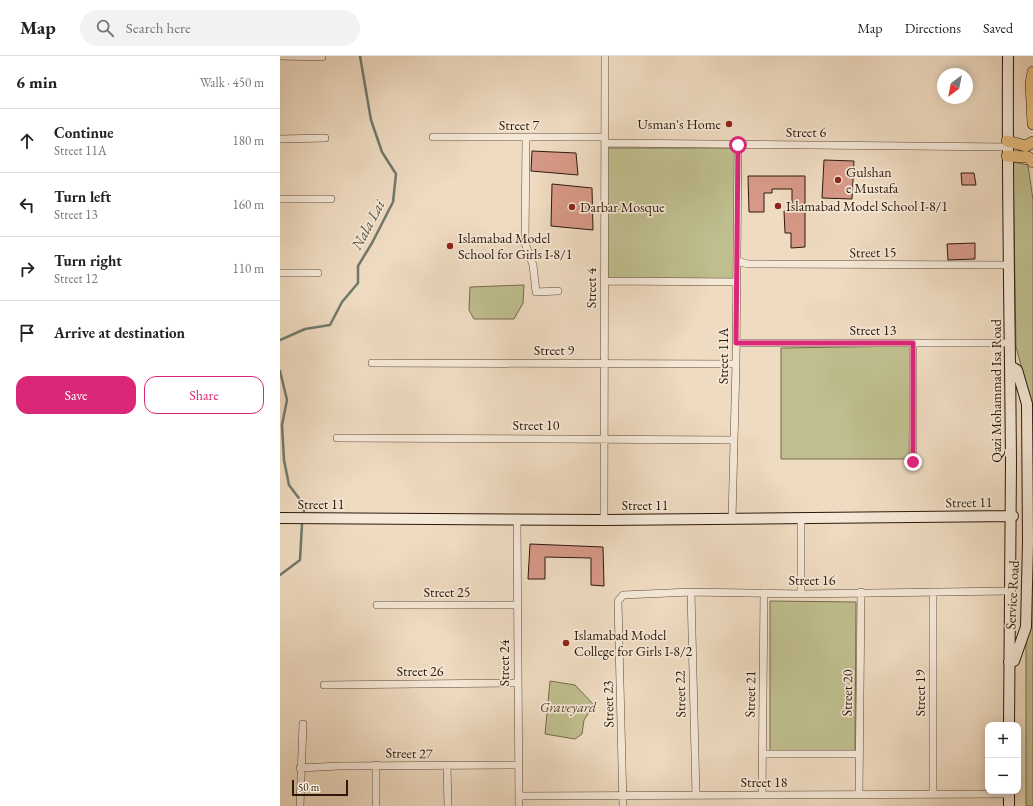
<!DOCTYPE html>
<html lang="en">
<head>
<meta charset="utf-8">
<style>
  :root { --surface:#fff; --page:#f2f2f2; --text:#222; --muted:#767676; --line:#e0e0e0; --accent:#db2777 }
  body { margin:0; font-family:"EB Garamond",serif; background:var(--page); color:var(--text) }
  .controls { position:absolute; right:12px; bottom:12px; display:grid; overflow:hidden; border-radius:8px; box-shadow:0 2px 10px #0003 }
  .controls button { width:36px; height:36px; display:grid; place-items:center; padding:0; border:0; border-bottom:1px solid var(--line); background:var(--surface); color:var(--text); font:20px sans-serif }
  .compass { position:absolute; left:657px; top:12px; width:36px; height:36px; border-radius:50%; background:var(--surface); box-shadow:0 2px 10px #0003; rotate:212deg }
  .scale { position:absolute; left:12px; bottom:10px; width:56px; box-sizing:border-box; padding-left:4px; border:2px solid #2d180b; border-top:0; font-size:11px; line-height:14px; white-space:nowrap; color:#2d180b; -webkit-text-stroke:3px #f5e8d7; paint-order:stroke }
  .stop { position:absolute; width:12px; height:12px; margin:-9px; border:3px solid #db2777; border-radius:50%; background:#fff }
  .stop.end { background:#db2777; border-color:#fff; box-shadow:0 1px 4px #0008 }
  .list { margin:0; padding:0; list-style:none }
  h2 { display:flex; justify-content:space-between; align-items:center; height:52px; margin:0; padding:0 16px; font-size:17px }
  h2 small { font-size:13px; font-weight:400; color:var(--muted) }
  .list li { display:grid; grid-template-columns:26px 1fr auto; gap:12px; align-items:center; box-sizing:border-box; height:64px; padding:0 16px; border-top:1px solid var(--line) }
  .list b { display:block; font-size:15px; white-space:nowrap }
  .list p { margin:0; font-size:13px; white-space:nowrap; color:var(--muted) }
  .list em { font-size:13px; font-style:normal; color:var(--muted) }
  .actions { display:flex; gap:8px; padding:12px 16px }
  .actions a { flex:1; padding:9px 0; border:1px solid var(--accent); border-radius:12px; text-align:center; font-size:14px; color:var(--accent) }
  .actions .main { background:var(--accent); color:#fff }
  .icon { flex:none; width:22px; height:22px; fill:none; stroke:currentColor; stroke-width:2; stroke-linecap:round; stroke-linejoin:round }
  .map { position:relative; flex:none; width:753px; height:750px; overflow:hidden }
  header { display:flex; align-items:center; gap:24px; box-sizing:border-box; height:56px; padding:0 20px; background:var(--surface); border-bottom:1px solid var(--line) }
  header strong { font-size:19px }
  nav { display:flex; gap:22px; margin-inline-start:auto; font-size:14px }
  .search { width:280px; height:36px; background:var(--page); display:flex; align-items:center; gap:10px; box-sizing:border-box; padding:0 14px; border-radius:22px; color:var(--muted); font-size:15px }
  main { display:flex }
  aside { flex:1; background:var(--surface) }
  .map>svg:first-child { display:block }
</style>
</head>
<body>
<header>
<strong>Map</strong>
<div class="search"><svg class="icon" aria-label="search" viewBox="0 0 24 24"><circle cx="10" cy="10" r="6"/><path d="M15 15l6 6"/></svg>Search here</div>
<nav><a>Map</a><a>Directions</a><a>Saved</a></nav>
</header>
<main>
<aside>
<h2>6 min<small>Walk · 450 m</small></h2>
<ul class="list">
<li><svg class="icon" aria-label="ahead" viewBox="0 0 24 24"><path d="M12 20V5M6 11l6-6 6 6"/></svg><div><b>Continue</b><p>Street 11A</p></div><em>180 m</em></li>
<li><svg class="icon" aria-label="left" viewBox="0 0 24 24"><path d="M17 20v-9H6M10 6l-5 5 5 5"/></svg><div><b>Turn left</b><p>Street 13</p></div><em>160 m</em></li>
<li><svg class="icon" aria-label="right" viewBox="0 0 24 24"><path d="M7 20v-9h11M14 6l5 5-5 5"/></svg><div><b>Turn right</b><p>Street 12</p></div><em>110 m</em></li>
<li><svg class="icon" aria-label="arrive" viewBox="0 0 24 24"><path d="M6 21V4h12l-3 4 3 4H6"/></svg><div><b>Arrive at destination</b></div></li>
</ul>
<div class="actions"><a class="main">Save</a><a>Share</a></div>
</aside>
<div class="map">
<svg width="753" height="750" viewBox="0 0 753 750">
  <rect width="100%" height="100%" fill="#efdbc1"/>
  <filter id="stains"><feTurbulence type="fractalNoise" baseFrequency=".005" numOctaves="4"/><feColorMatrix values="0 0 0 0 .2 0 0 0 0 .09 0 0 0 0 .02 0 0 0 .5 -.17"/></filter>
  <radialGradient id="worn" r=".72"><stop offset=".6" stop-color="#630" stop-opacity="0"/><stop offset="1" stop-color="#630" stop-opacity=".3"/></radialGradient>
  <path fill="#bfbe8e" stroke="#766b4c" d="M 327,92 L 456,92 L 457,226 L 324,225 Z
    M 733,106 L 748,109 L 753,144 L 753,421 L 751,346 L 736,291 Z
    M 244,229 L 243,247 L 234,263 L 194,263 L 189,254 L 190,231 Z
    M 631,290 L 629,403 L 501,403 L 501,292 Z
    M 753,491 L 753,750 L 746,750 L 746,589 Z
    M 490,545 L 576,546 L 575,696 L 490,695 Z
    M 270,625 L 295,629 L 314,649 L 304,664 L 302,678 L 295,683 L 265,678 Z"/>
  <g fill="none" stroke-linecap="round" stroke-linejoin="round">
    <path stroke="#6f7a6c" stroke-width="2.5" d="M 0,284 L 25,273 L 50,269 L 62,246 L 78,227 L 78,210 L 92,187 L 113,146 L 116,118 L 102,96 L 91,64 L 80,0
      M 0,315 L 7,344 L 2,369 L 4,404 L 9,429 L 24,449 L 24,455
      M 0,519 L 20,504 L 22,468"/>
  </g>
  <path fill="#d79987" stroke="#2d180b" d="M 252,95 L 296,97 L 298,119 L 251,115 Z
    M 544,104 L 574,105 L 572,143 L 542,142 Z
    M 681,117 L 694,117 L 696,129 L 682,129 Z
    M 468,120 L 525,120 L 525,191 L 511,192 L 511,177 L 505,177 L 504,155 L 512,155 L 512,133 L 492,133 L 492,137 L 484,137 L 484,156 L 469,156 Z
    M 272,128 L 312,132 L 313,174 L 271,170 Z
    M 695,187 L 695,203 L 668,204 L 667,188 Z
    M 250,488 L 323,491 L 324,530 L 311,529 L 311,502 L 265,501 L 265,523 L 248,523 Z"/>
  <g fill="none" stroke-linecap="round" stroke-linejoin="round">
    <g stroke="#5e4938" stroke-width="8">
      <path id="street" d="M 0,0 L 42,1
        M 153,81 L 325,81
        M 246,82 L 245,187 L 253,209 L 256,236 L 278,235
        M 0,83 L 45,82
        M 325,87 L 727,91
        M 0,143 L 51,143
        M 457,205 L 468,208 L 729,209
        M 0,217 L 38,217
        M 324,225 L 457,226
        M 456,287 L 729,287
        M 92,307 L 456,308
        M 57,382 L 454,384
        M 633,406 L 633,287
        M 452,463 L 456,308 L 458,89
        M 521,463 L 521,538
        M 237,464 L 239,750
        M 324,464 L 325,0
        M 411,536 L 416,739
        M 653,536 L 653,738
        M 97,549 L 237,549
        M 44,629 L 237,627
        M 483,698 L 579,698
        M 96,709 L 96,750
        M 167,710 L 168,750
        M 20,712 L 59,710 L 239,709
        M 579,738 L 581,536
        M 482,739 L 484,537
        M 239,740 L 729,738
        M 20,750 L 23,668
        M 343,750 L 338,545 L 343,539 L 411,536 L 521,538 L 730,535"/>
    </g>
    <g stroke="#2d180b" stroke-width="12">
      <path id="secondary" d="M 728,0 C 727,136 730,271 731,407 C 731,494 729,582 729,669
        M 0,462 L 324,464 L 733,460
        M 729,606 L 734,605 L 746,571 L 748,486 L 747,348 L 737,314 L 730,310
        M 729,750 L 729,735"/>
    </g>
    <g stroke="#2d180b" stroke-width="12">
      <path id="primary" d="M 753,16 L 751,27 L 753,68
        M 727,85 L 746,90 L 753,86
        M 727,100 L 748,101 L 753,106"/>
    </g>
    <use href="#street" stroke="#f5e8d7" stroke-width="7"/>
    <use href="#secondary" stroke="#f5e8d7" stroke-width="10"/>
    <use href="#primary" stroke="#e8be80" stroke-width="11"/>
  </g>
  <g fill="none" stroke-linecap="round" stroke-linejoin="round">
    <path stroke="#db2777" stroke-width="5" d="M 458,89 L 456,287 L 633,287 L 633,406"/>
  </g>
  <g fill="#8f2418" stroke="#f5e8d7" stroke-width="1.5">
    <circle cx="449" cy="68" r="4"/>
    <circle cx="558" cy="124" r="4"/>
    <circle cx="498" cy="150" r="4"/>
    <circle cx="292" cy="151" r="4"/>
    <circle cx="170" cy="190" r="4"/>
    <circle cx="286" cy="587" r="4"/>
  </g>
  <g text-anchor="middle" stroke-width="3.5" stroke-linejoin="round" paint-order="stroke">
    <g font-size="14" fill="#2d180b" stroke="#f5e8d7" text-anchor="start">
      <text x="441" y="73" text-anchor="end">Usman's Home</text>
      <text x="566" y="121">Gulshan<tspan x="566" dy="16">e Mustafa</tspan></text>
      <text x="506" y="155">Islamabad Model School I-8/1</text>
      <text x="300" y="156">Darbar Mosque</text>
      <text x="178" y="187">Islamabad Model<tspan x="178" dy="16">School for Girls I-8/1</tspan></text>
      <text x="294" y="584">Islamabad Model<tspan x="294" dy="16">College for Girls I-8/2</tspan></text>
    </g>
    <g font-size="14" fill="#2d180b" stroke="#f5e8d7">
      <text x="239" y="74">Street 7</text>
      <text x="526" y="81">Street 6</text>
      <text transform="translate(593 196) rotate(-1)" y="5">Street 15</text>
      <text transform="translate(311 232) rotate(-90)" y="5">Street 4</text>
      <text x="593" y="279">Street 13</text>
      <text x="274" y="299">Street 9</text>
      <text transform="translate(443 300) rotate(-90)" y="5">Street 11A</text>
      <text transform="translate(716 335) rotate(-90)" y="5">Qazi Mohammad Isa Road</text>
      <text x="256" y="374">Street 10</text>
      <text transform="translate(689 446) rotate(-1)" y="5">Street 11</text>
      <text x="41" y="453">Street 11</text>
      <text x="365" y="454">Street 11</text>
      <text x="532" y="529">Street 16</text>
      <text x="167" y="541">Street 25</text>
      <text transform="translate(732 539) rotate(-87)" y="5">Service Road</text>
      <text transform="translate(224 607) rotate(-90)" y="5">Street 24</text>
      <text x="140" y="620">Street 26</text>
      <text transform="translate(567 637) rotate(-89)" y="5">Street 20</text>
      <text transform="translate(640 637) rotate(-90)" y="5">Street 19</text>
      <text transform="translate(400 638) rotate(-91)" y="5">Street 22</text>
      <text transform="translate(470 638) rotate(-89)" y="5">Street 21</text>
      <text transform="translate(328 648) rotate(-91)" y="5">Street 23</text>
      <text transform="translate(129 697) rotate(1)" y="5">Street 27</text>
      <text x="484" y="731">Street 18</text>
    </g>
    <g font-size="14" font-style="italic" fill="#594a32" stroke="#f5e8d7">
      <text x="288" y="656">Graveyard</text>
    </g>
    <g font-size="15" font-style="italic" fill="#545144" stroke="#f5e8d7">
      <text transform="translate(88 169) rotate(-62)" y="5">Nala Lai</text>
    </g>
  </g>
  <rect width="100%" height="100%" filter="url(#stains)"/>
  <rect width="100%" height="100%" fill="url(#worn)"/>
</svg>
<div class="controls">
<button>+</button>
<button>−</button>
</div>
<svg class="compass" viewBox="-18 -18 36 36"><path d="M0-13l5 13h-10z" fill="#e53935"/><path d="M0 13l5-13h-10z" fill="#767676"/></svg>
<div class="scale">50 m</div>
<div class="stop" style="left:458px;top:89px"></div>
<div class="stop end" style="left:633px;top:406px"></div>
</div>
</main>
</body>
</html>
